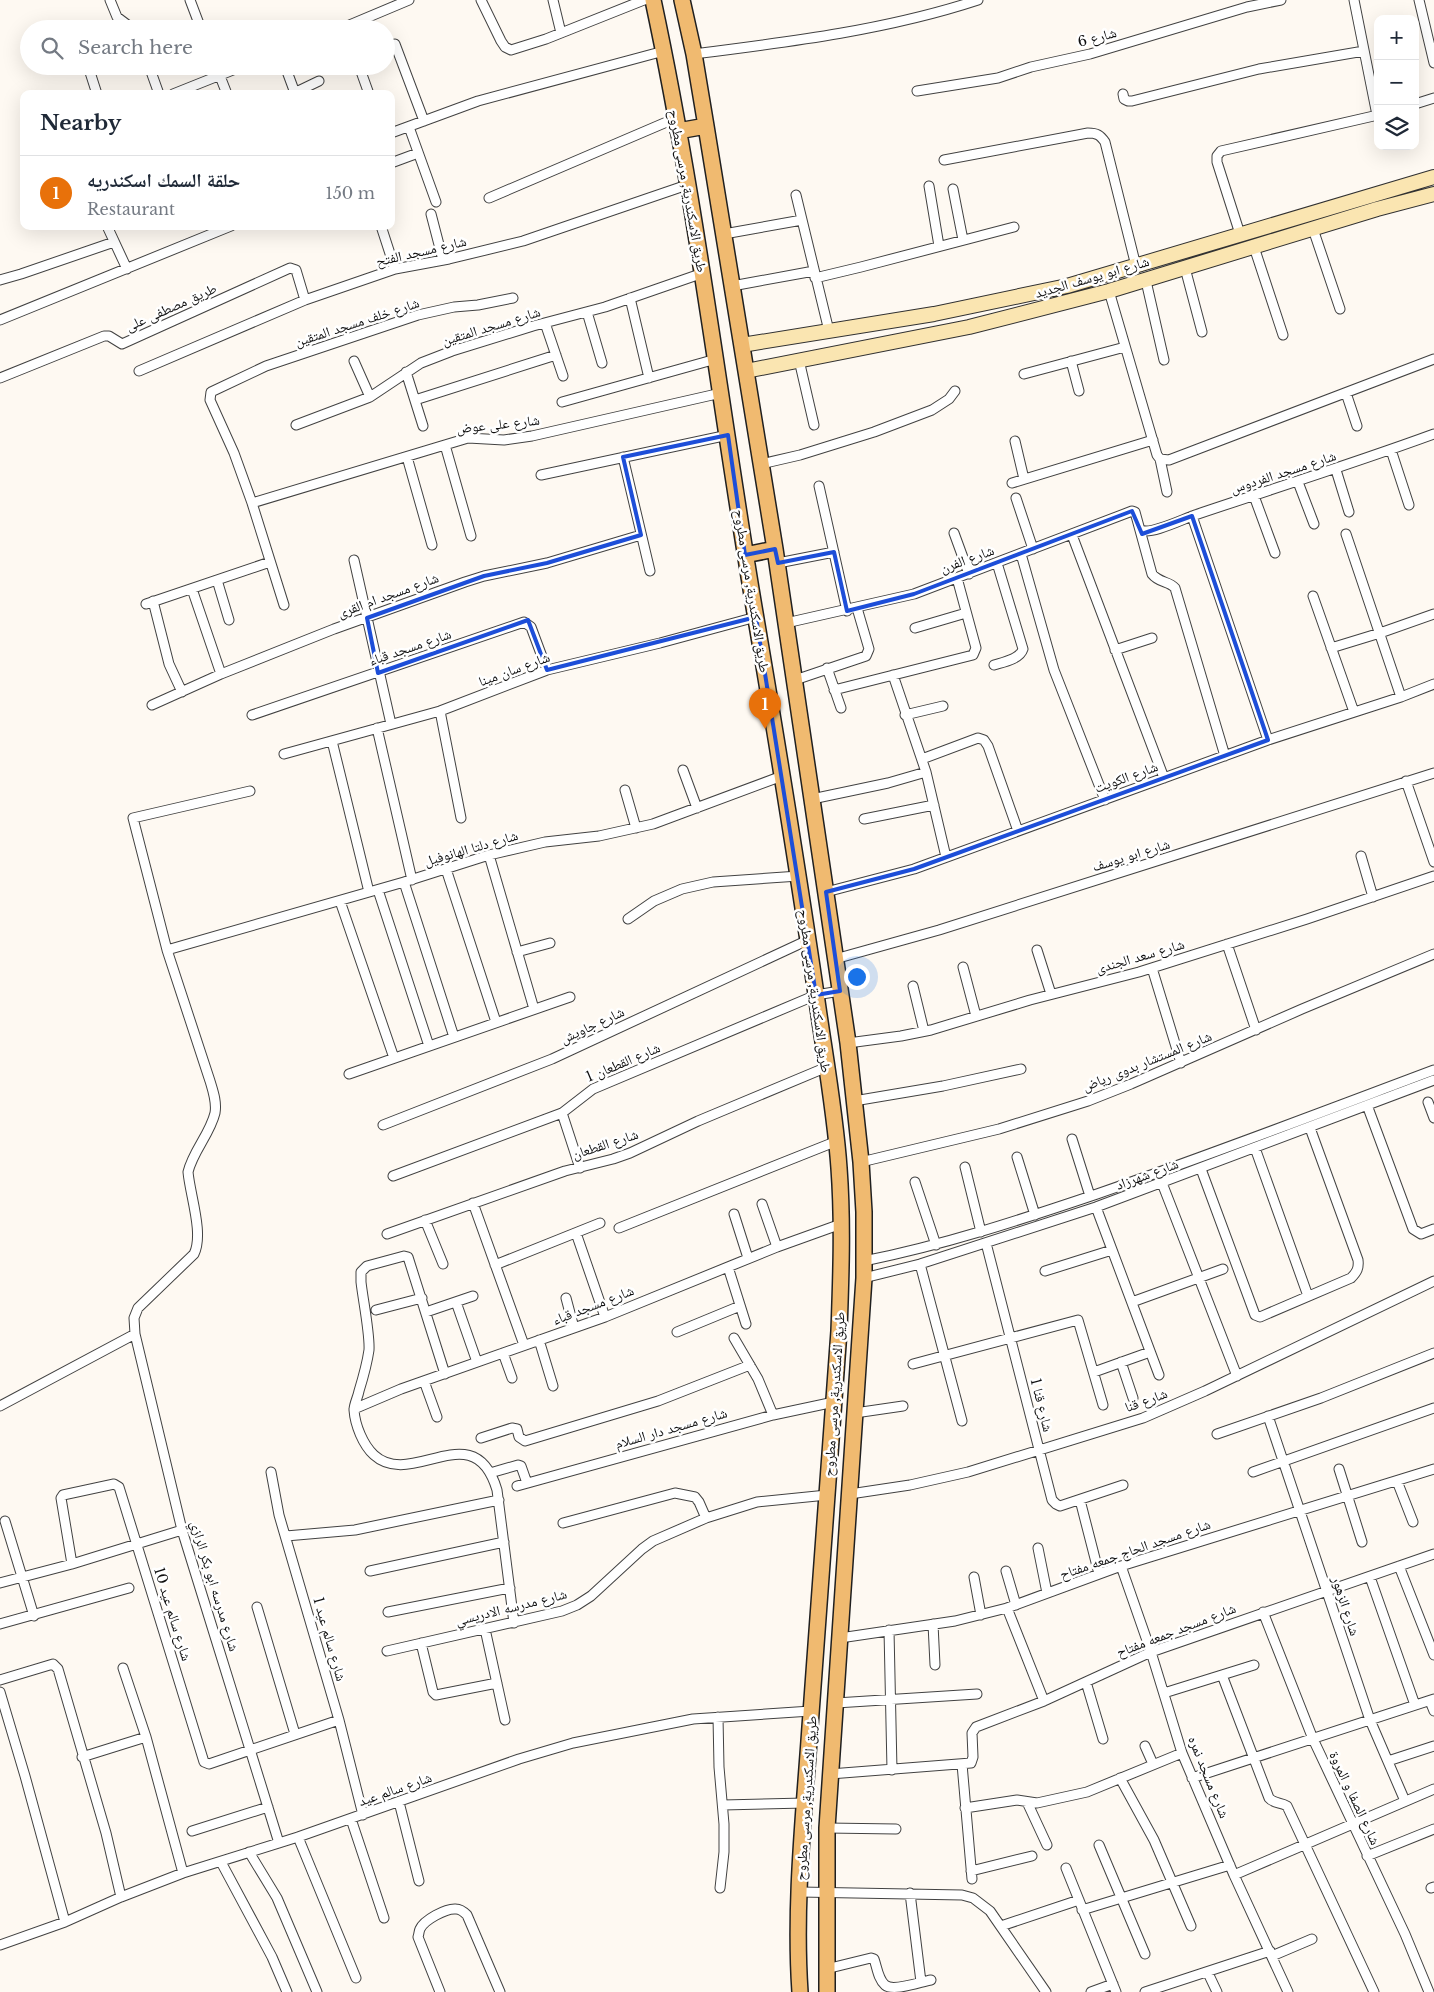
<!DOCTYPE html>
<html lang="en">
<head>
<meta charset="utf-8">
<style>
  :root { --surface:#fff; --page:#f6f6f7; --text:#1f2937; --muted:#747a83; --line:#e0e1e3; --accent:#7c3aed }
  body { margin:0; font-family:"Libre Baskerville","Noto Naskh Arabic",serif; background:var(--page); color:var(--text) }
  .controls { position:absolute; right:15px; top:15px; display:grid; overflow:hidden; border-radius:10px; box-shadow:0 5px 20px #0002 }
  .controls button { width:45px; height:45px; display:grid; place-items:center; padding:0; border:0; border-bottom:1px solid var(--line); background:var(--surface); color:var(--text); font:25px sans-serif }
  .you { position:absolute; left:856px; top:976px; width:18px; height:18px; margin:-12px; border:4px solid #fff; border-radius:50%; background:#1a73e8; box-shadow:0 0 0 8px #1a73e833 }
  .badge { display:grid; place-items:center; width:32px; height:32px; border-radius:50%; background:var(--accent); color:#fff; font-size:16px; font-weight:700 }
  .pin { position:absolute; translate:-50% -41px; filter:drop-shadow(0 1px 2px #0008) }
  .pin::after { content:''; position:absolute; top:26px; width:18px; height:15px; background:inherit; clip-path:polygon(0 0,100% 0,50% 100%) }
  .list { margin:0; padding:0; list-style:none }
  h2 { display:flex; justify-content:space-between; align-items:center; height:65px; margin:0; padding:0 20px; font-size:21px }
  h2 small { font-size:16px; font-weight:400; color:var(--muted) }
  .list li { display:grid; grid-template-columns:32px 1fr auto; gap:15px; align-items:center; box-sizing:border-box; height:75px; padding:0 20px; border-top:1px solid var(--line) }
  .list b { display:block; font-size:19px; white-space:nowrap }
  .list p { margin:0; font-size:16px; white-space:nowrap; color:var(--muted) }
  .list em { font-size:16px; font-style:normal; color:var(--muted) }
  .icon { flex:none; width:28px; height:28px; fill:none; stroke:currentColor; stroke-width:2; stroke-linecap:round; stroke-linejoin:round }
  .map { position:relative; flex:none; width:1434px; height:1992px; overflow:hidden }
  .search { position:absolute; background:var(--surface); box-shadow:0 5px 20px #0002; left:20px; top:20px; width:375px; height:55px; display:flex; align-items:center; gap:12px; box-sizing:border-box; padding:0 18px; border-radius:28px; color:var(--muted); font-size:19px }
  .panel { position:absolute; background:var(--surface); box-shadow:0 5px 20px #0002; left:20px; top:90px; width:375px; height:140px; border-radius:10px }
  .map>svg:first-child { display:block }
</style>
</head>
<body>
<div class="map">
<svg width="1434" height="1992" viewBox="0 0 1434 1992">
  <rect width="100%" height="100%" fill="#fef9f2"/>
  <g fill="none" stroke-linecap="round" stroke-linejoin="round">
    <g stroke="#424242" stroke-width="11">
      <path id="street" d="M 110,0 L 117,17 L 133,29
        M 190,0 L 201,29
        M 481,0 L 501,41 L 505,47 L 511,50 L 546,39 L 644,0
        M 553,0 L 561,33
        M 1354,0 L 1377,115
        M 1419,0 L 1434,63
        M 340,29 L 409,0
        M 395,44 L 424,121
        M 694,54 C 789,42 887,30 978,0
        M 88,66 L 97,94
        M 149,66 L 159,94
        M 216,66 L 227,94
        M 285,66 L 295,93
        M 359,66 L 369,94
        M 917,91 L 998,78 L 1031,67 L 1090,54 L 1247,7 L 1281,0
        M 173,94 L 243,66
        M 292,94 L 319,81
        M 1123,94 L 1124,99 L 1128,101 L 1132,101 L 1259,69 L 1364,51
        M 1415,104 L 1434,98
        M 409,127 L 436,202
        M 391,133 L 478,101 L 664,51
        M 944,160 L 1088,133 C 1097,133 1100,135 1105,142 L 1136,266
        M 391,163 L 418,153
        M 929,186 L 939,246
        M 953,189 L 963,240
        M 796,195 L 829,331
        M 489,198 L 676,118
        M 431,214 L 443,260
        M 107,226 L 127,269
        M 381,226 L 395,269
        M 1313,229 L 1340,309
        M 724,234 L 802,220
        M 1240,234 L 1217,162 L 1217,156 L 1221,151 L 1378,115
        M 1254,247 L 1283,335
        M 1185,268 L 1202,332
        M 815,278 L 861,267 L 1014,227
        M 0,280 L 21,274 L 114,242
        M 1146,281 L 1164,360
        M 732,286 L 814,271
        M 1109,291 L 1157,455 L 1160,459 L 1167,492
        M 630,298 L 649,378
        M 587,312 L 602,363
        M 0,320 L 231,226
        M 545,323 L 563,376
        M 799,360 L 814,425
        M 354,361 L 370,397
        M 1071,361 L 1079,391
        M 139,371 L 305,300 L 395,269 L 449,259 L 523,241 L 687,185
        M 406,372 L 423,426
        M 1024,374 L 1125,347
        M 0,378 L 104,336 L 109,336 L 122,344 L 290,268 L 296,270 L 305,300
        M 1346,393 L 1357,426
        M 415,400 L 556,355
        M 562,402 L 716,359
        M 296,425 L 370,397 L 421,363 L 452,351 L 533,326 L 605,307 L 703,273
        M 1015,441 L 1024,479
        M 445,445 L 471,536
        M 1391,450 L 1409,505
        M 407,457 L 432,545
        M 623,457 L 650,571
        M 1160,459 L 1169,460 L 1434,359
        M 761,464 L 800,455 L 874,432 L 932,410 L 949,399 L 955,391
        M 1336,470 L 1349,512
        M 541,475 L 728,435
        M 1298,482 L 1314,524
        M 1012,483 L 1153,440
        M 819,486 L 847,611
        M 1254,496 L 1275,553
        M 1016,498 L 1033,549
        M 252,503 L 468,438 L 504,440 L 532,436 L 721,393
        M 1192,516 L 1268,740
        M 1141,530 C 1151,535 1183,519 1195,515 C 1275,488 1355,463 1434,434
        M 954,533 L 969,574
        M 1346,534 L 1401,697
        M 1072,535 L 1164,778
        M 1021,554 L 1054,670 L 1105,800
        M 354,560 L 391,724
        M 778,563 L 834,552
        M 217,580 L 229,620
        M 192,589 L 221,674
        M 1313,596 L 1354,712
        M 153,601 L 169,664 L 182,692
        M 146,604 L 270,562
        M 284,605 L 252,503 L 234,453 L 210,400 L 211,392 L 266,366 L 418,315 L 454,307 L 478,305 L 513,298
        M 786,623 L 914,594 L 1132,511 L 1135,512 L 1152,574 C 1159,583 1169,581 1175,588 L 1225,756
        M 915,628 L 966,613
        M 1331,648 L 1380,633 L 1434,614
        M 1115,650 L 1152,638
        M 994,665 C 1004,662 1020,659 1023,649 L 997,563
        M 827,668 L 841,708
        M 893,675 L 926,772 L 946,857
        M 795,680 L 866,656 L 869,649 L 857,608
        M 834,690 L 973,655 L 976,648 L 957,578
        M 152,705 L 221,674 L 334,629 L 465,582 L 484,576 L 547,563 L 641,535
        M 440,711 L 461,818
        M 252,715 L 524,622 L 531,627 L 547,670
        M 905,715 L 943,706
        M 377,728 L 412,880
        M 332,741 L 369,892
        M 284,754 L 440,711 L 547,670 L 660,643 L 756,617
        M 922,759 L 978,738 L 984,740 L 988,746 L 1018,831
        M 683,770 L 697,808
        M 1406,781 L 1434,862
        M 625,790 L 636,828
        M 250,791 L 133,818 L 167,950 L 210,1081 C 213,1091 217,1102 215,1113 C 210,1134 193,1151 188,1172 C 190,1195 204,1234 194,1254 L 138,1308 L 134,1318 L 135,1334 L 182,1530 L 279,1843
        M 812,799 L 888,783 L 926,772
        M 864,819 L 934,805
        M 489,855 L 534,1009
        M 1361,856 L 1373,897
        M 446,869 L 496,1022
        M 404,882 L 454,1037
        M 378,890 L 429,1046
        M 826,892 L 914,869 L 1268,740 L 1401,697 L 1434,684
        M 340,901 L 394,1058
        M 628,919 L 654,901 L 682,889 L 713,882 L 799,876
        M 1227,944 L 1256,1030
        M 167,950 L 404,882 L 489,855 L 545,842 L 599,836 L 653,824 L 782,776
        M 1037,950 L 1051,994
        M 517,952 L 550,943
        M 835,959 L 939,930 L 1434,773
        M 963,967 L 976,1016
        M 1152,968 L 1181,1063
        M 913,986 L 924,1031
        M 848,1043 L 901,1036 L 931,1030 L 1030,1000 L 1139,972 L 1307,919 L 1434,876
        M 349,1074 L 570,997
        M 854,1101 L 943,1086 L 1021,1069
        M 1428,1102 L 1434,1118
        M 1367,1105 L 1413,1229 L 1421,1234 L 1434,1229
        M 562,1113 L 580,1168
        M 383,1125 L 552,1059 L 808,940
        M 1072,1139 L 1090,1196
        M 1255,1148 L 1308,1296
        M 1017,1157 L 1035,1215
        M 861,1162 L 999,1129 L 1088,1101 L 1131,1084 L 1302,1009 L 1434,954
        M 965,1167 L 981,1232
        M 1201,1169 L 1255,1315 L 1260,1317 L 1351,1278 C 1357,1272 1359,1268 1358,1260 L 1310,1128
        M 393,1176 L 562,1113 L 593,1089 L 816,995 L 840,991
        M 915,1182 L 936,1245
        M 1162,1183 L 1237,1376
        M 473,1203 L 524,1345
        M 762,1204 L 777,1247
        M 1096,1207 L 1159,1375
        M 734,1214 L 748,1258
        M 425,1220 L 443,1264
        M 619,1228 L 837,1141
        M 576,1233 L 605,1317
        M 387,1234 L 565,1171 L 613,1159 L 630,1153 L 698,1121 L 827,1067
        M 986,1243 L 1052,1500 L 1056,1504 L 1060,1506 L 1123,1485
        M 864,1261 C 944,1245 1020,1220 1097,1194 C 1210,1155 1322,1112 1434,1070
        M 920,1264 L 962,1421
        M 495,1265 L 600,1223
        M 728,1267 L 746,1324
        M 1045,1271 L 1112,1250
        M 864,1278 L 920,1264 L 1096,1207 L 1434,1080
        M 566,1298 L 574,1328
        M 456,1302 L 477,1362
        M 1132,1302 L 1223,1269
        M 376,1310 L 422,1298
        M 426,1312 L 473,1296
        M 677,1332 L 740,1306
        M 734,1338 L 758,1379 L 773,1415
        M 539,1340 L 553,1386
        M 503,1353 L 512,1378
        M 1121,1362 L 1133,1398
        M 913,1364 L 1078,1320 L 1103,1405
        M 1094,1372 L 1150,1352
        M 445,1374 L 408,1257 L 404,1256 L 367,1266 L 361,1272 L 361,1282 C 363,1300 370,1334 369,1350 C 367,1364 363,1378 359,1391 C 358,1397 354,1404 354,1410 C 355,1425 363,1445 374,1455 C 412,1490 474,1413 497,1490 L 514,1623
        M 424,1381 L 437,1417
        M 0,1406 L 135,1334
        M 354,1409 L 401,1389 L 605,1317 L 777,1247 L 841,1224
        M 855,1413 L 903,1406
        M 1268,1416 L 1370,1720 L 1405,1801
        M 1217,1434 L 1321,1398 L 1434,1353
        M 481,1438 L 512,1428 L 517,1429 L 519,1437 L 525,1441 L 658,1401 L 750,1365
        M 1339,1469 L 1362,1542
        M 271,1472 L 279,1515 L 339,1720 L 363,1815
        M 1253,1472 L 1434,1408
        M 490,1473 L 518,1465 L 521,1466 L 527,1483
        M 1397,1481 L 1413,1522
        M 517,1486 L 773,1415 L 834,1402
        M 850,1494 L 910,1485 L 968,1472 L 1143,1418 L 1205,1391 L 1434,1281
        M 1080,1500 L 1099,1574
        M 5,1521 L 34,1616
        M 563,1523 L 675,1493 L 695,1497 L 699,1502 L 706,1518
        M 286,1536 L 355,1530 L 499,1500
        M 1038,1548 L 1047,1593
        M 72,1564 L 61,1498 L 63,1495 L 114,1484 L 119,1487 L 204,1762 L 209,1764 L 339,1720
        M 1121,1566 L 1151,1652 L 1182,1753 L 1234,1875 L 1288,1992
        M 1399,1566 L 1434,1655
        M 370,1571 L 504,1542
        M 1006,1571 L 1016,1605
        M 974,1577 L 981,1615
        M 1370,1577 L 1415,1705
        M 0,1583 L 72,1564 L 182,1530
        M 257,1607 L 295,1734
        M 1007,1608 L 1044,1701
        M 388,1612 L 510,1588
        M 1263,1612 L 1313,1739 L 1405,1934 L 1429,1992
        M 0,1624 L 129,1588
        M 933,1624 L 935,1665
        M 485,1629 L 505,1720
        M 889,1630 L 892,1770
        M 840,1638 L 955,1621 L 1007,1608 L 1121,1566 L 1434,1469
        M 421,1643 L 433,1692 L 436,1695 L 497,1683
        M 387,1651 L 562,1611 L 577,1605 L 591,1596 L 642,1549 L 653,1541 L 706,1518 L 757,1502 L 827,1495
        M 123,1668 L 146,1737 L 183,1873
        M 1222,1675 L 1269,1798 C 1274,1804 1281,1802 1287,1806 L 1374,1992
        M 0,1680 L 53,1664 L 58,1669 L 106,1833 L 121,1897
        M 1086,1682 L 1103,1739
        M 0,1692 L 25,1776 L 65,1922
        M 1164,1693 L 1254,1665
        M 1430,1701 L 1434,1711
        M 836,1703 L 977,1694
        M 718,1717 L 719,1767 L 724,1824 L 724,1852 L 720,1888
        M 1145,1746 L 1153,1764
        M 82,1757 L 146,1737
        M 1388,1761 L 1434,1746
        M 962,1764 L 972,1879
        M 830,1774 L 971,1763 L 973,1757 L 972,1733 L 976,1727 L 1044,1701 L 1151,1652 L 1434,1554
        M 1120,1778 L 1154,1840 L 1191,1926
        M 1192,1778 L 1434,1699
        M 399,1802 L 419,1881
        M 1027,1802 L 1047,1845
        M 723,1805 L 805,1803
        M 965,1808 L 1017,1800 L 1037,1803 L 1087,1792 L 1182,1753
        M 351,1819 L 384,1918
        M 827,1828 L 896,1829
        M 192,1831 L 268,1807
        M 298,1837 L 356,1978
        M 1099,1845 L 1145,1954
        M 249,1852 L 277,1898 L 317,1992
        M 1367,1856 L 1434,1829
        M 221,1862 L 272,1957 L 287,1992
        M 1066,1868 L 1116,1992
        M 971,1871 L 1032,1856
        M 1234,1875 L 1434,1789
        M 1431,1888 L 1434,1887
        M 800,1892 L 962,1895 L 973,1898 L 990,1911 L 1046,1992
        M 910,1893 L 921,1982
        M 1082,1910 L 1230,1865
        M 1001,1926 L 1079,1900
        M 0,1945 L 65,1922 L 121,1897 L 183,1873 L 298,1837 L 519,1759 L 573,1743 L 693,1719 L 811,1711
        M 1272,1956 L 1312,1939
        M 826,1969 L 871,1958 L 874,1959 C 877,1967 878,1979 885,1985 C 893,1992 920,1982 931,1980
        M 1208,1973 L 1217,1992
        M 440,1992 L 418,1937 C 419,1934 419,1931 420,1929 C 424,1920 446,1908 456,1909 C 461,1909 464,1912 467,1915 L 500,1992
        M 1091,1992 L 1113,1984
        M 1145,1992 L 1270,1951"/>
    </g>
    <g stroke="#313131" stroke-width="16">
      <path id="secondary" d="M 742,345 L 934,314 L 1067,286 L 1434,177
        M 746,371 L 969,327 L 1109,291 L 1377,209 L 1434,194"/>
    </g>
    <g stroke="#202020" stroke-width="18">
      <path id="primary" d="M 653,0 C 696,201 720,405 754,607 C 776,736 797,865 816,994 C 824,1052 835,1110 839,1168 C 843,1222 841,1277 839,1331 C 829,1463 820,1595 810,1727 C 804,1815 794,1904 800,1992
        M 682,0 L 694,54 L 706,126 L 775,549 L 848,1043 L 861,1162 L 864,1212 L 864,1278 L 827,1828 L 827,1992
        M 678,131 L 706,126
        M 745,555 L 775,549"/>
    </g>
    <use href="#street" stroke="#fff" stroke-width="9"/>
    <use href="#secondary" stroke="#fae5b1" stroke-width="14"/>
    <use href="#primary" stroke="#f0ba70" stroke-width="15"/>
  </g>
  <path fill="none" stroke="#1d4ed8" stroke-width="4" stroke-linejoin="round" d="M 728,435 L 745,555 L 775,549 L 778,563 L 834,552 L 847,611 L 914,594 L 1132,511 L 1142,534 L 1192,516 L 1268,740 L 914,869 L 826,892 L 840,991 L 816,995 L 756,617 L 547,670 L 528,620 L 378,673 L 367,618 L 484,576 L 547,563 L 641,535 L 623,457 Z"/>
  <g text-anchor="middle" stroke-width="5" stroke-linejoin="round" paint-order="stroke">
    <g font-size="14" fill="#0f0f0f" stroke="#fff">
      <text transform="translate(1097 37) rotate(-15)" y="5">شارع 6</text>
      <text transform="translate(688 191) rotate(80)" y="5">طريق الاسكندرية, مرسى مطروح</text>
      <text transform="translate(421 251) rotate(-13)" y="5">شارع مسجد الفتح</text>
      <text transform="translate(1092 277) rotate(-16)" y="5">شارع ابو يوسف الجديد</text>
      <text transform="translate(171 307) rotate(-24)" y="5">طريق مصطفى على</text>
      <text transform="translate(357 322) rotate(-18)" y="5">شارع خلف مسجد المتقين</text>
      <text transform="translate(491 326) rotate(-17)" y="5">شارع مسجد المتقين</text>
      <text transform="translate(498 424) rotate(-6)" y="5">شارع على عوض</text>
      <text transform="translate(1283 472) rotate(-18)" y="5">شارع مسجد الفردوس</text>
      <text transform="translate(967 559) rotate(-20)" y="5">شارع الفرن</text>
      <text transform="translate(752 591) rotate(81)" y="5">طريق الاسكندرية, مرسى مطروح</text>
      <text transform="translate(388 595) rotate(-20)" y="5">شارع مسجد ام القرى</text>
      <text transform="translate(410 647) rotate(-19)" y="5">شارع مسجد قباء</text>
      <text transform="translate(514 669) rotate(-20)" y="5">شارع سان مينا</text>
      <text transform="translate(1126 777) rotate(-20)" y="5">شارع الكويت</text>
      <text transform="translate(471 848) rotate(-16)" y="5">شارع دلتا الهانوفيل</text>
      <text transform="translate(1131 855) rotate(-17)" y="5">شارع ابو يوسف</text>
      <text transform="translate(1140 956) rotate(-16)" y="5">شارع سعد الجندى</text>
      <text transform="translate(815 991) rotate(82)" y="5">طريق الاسكندرية, مرسى مطروح</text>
      <text transform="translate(592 1025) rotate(-25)" y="5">شارع جاويش</text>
      <text transform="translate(1147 1061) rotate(-22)" y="5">شارع المستشار بدوى رياض</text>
      <text transform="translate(623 1062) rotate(-23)" y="5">شارع القطعان 1</text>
      <text transform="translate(605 1144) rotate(-18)" y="5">شارع القطعان</text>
      <text transform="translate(1147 1174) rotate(-20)" y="5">شارع شهرزاد</text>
      <text transform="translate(593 1305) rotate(-21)" y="5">شارع مسجد قباء</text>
      <text transform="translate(834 1394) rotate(-86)" y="5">طريق الاسكندرية, مرسى مطروح</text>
      <text transform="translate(1146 1400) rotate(-20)" y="5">شارع قنا</text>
      <text transform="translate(1042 1405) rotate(76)" y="5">شارع قنا 1</text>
      <text transform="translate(671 1428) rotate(-16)" y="5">شارع مسجد دار السلام</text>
      <text transform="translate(1135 1549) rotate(-19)" y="5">شارع مسجد الحاج جمعه مفتاح</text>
      <text transform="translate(215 1586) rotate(73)" y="5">شارع مدرسه ابو بكر الرازي</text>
      <text transform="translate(1346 1606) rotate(72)" y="5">شارع الزهور</text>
      <text transform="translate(511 1607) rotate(-14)" y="5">شارع مدرسه الادريسي</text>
      <text transform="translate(173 1614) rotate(73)" y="5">شارع سالم عيد 10</text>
      <text transform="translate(1176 1630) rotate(-21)" y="5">شارع مسجد جمعه مفتاح</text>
      <text transform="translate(330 1639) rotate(74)" y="5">شارع سالم عيد 1</text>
      <text transform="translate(1209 1777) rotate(68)" y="5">شارع مسجد نمره</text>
      <text transform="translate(395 1789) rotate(-19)" y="5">شارع سالم عيد</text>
      <text transform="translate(806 1798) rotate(-86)" y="5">طريق الاسكندرية, مرسى مطروح</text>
      <text transform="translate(1355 1798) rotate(65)" y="5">شارع الصفا و المروة</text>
    </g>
  </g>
</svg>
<div class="controls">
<button>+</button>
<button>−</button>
<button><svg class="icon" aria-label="layers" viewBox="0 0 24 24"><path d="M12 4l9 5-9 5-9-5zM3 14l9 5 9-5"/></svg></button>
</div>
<div class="you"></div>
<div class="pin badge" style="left:765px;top:729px;background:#e8710a">1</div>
<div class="search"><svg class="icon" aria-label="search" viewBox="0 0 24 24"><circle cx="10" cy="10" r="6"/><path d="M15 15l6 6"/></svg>Search here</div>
<section class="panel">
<h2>Nearby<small></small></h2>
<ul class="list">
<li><span class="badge" style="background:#e8710a">1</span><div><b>حلقة السمك اسكندريه</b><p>Restaurant</p></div><em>150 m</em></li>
</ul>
</section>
</div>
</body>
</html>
